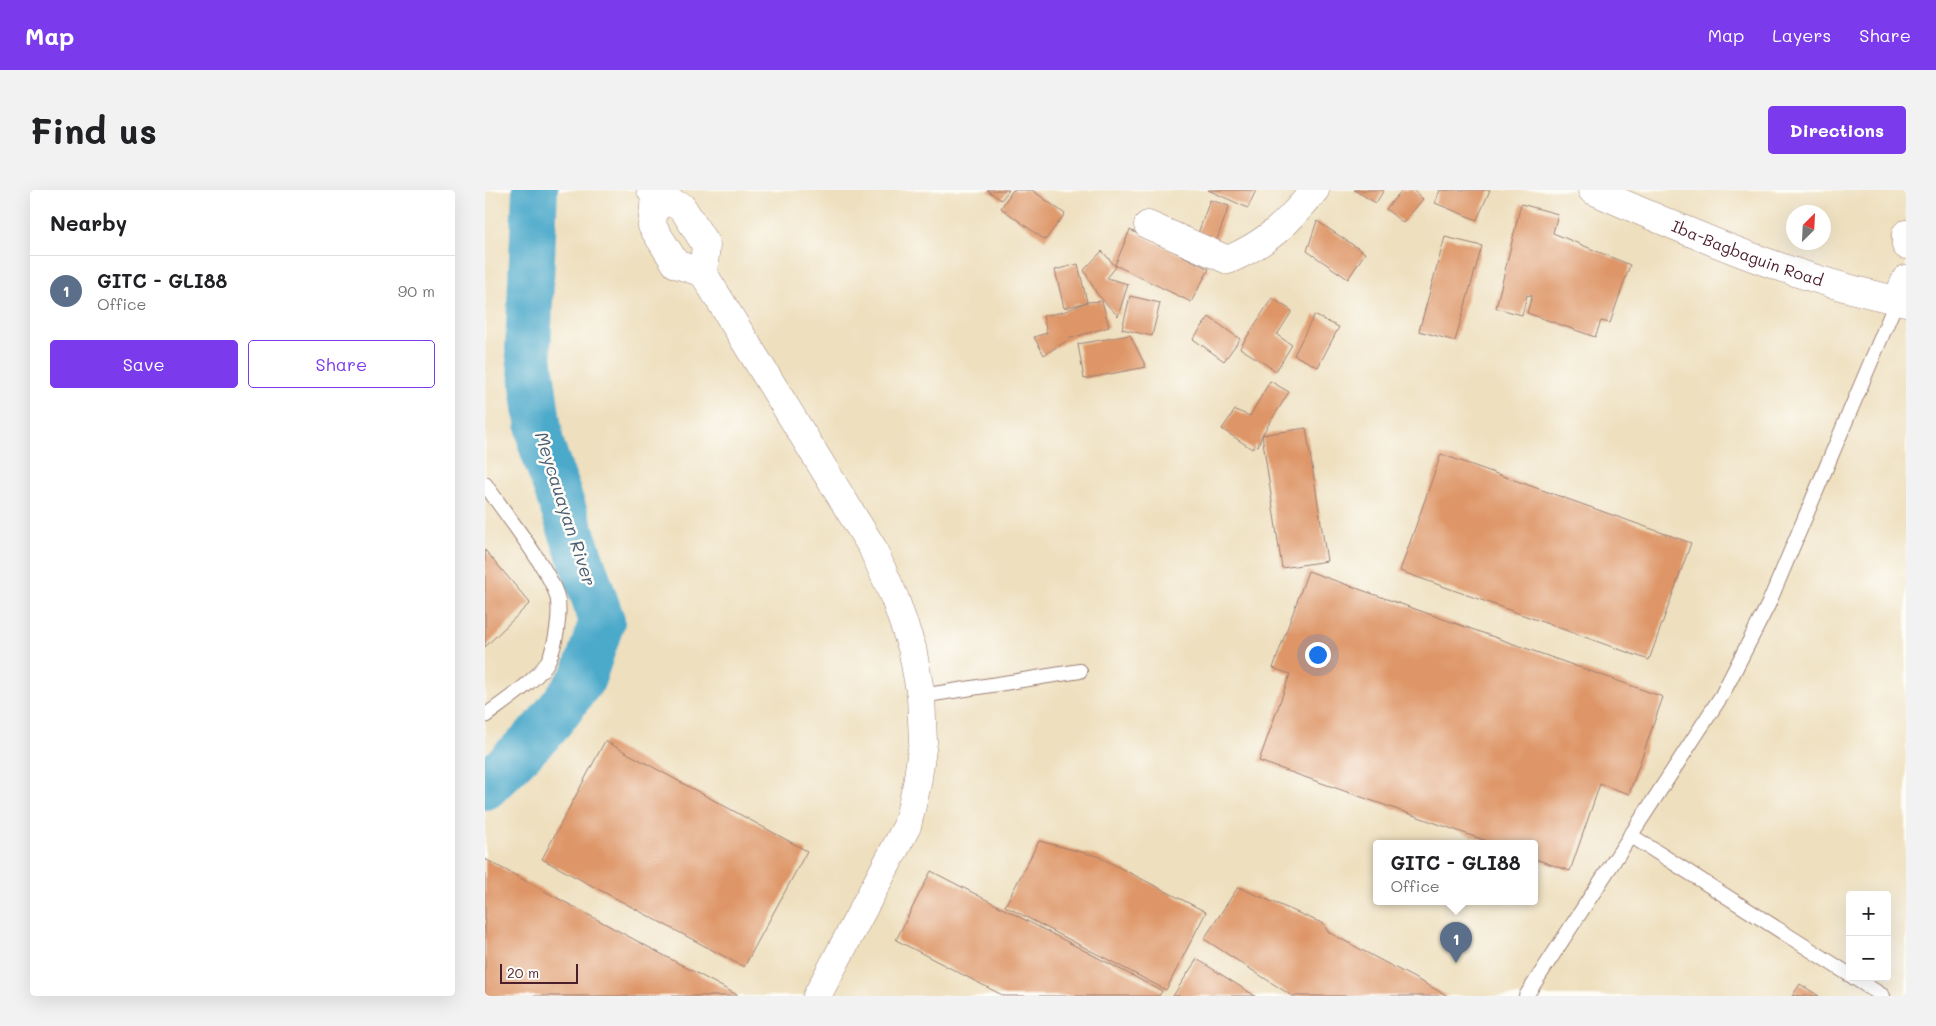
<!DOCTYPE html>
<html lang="en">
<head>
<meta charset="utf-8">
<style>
  :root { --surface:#fff; --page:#f2f2f2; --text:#202124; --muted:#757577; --line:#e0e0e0; --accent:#7c3aed }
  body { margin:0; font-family:Mali,sans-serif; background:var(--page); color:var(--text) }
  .controls { position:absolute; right:15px; bottom:15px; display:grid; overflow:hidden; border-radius:5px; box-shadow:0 5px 20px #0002 }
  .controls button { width:45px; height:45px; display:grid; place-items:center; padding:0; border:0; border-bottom:1px solid var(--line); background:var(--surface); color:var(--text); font:25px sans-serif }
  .compass { position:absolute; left:1301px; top:15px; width:45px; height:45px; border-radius:50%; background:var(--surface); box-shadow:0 5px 20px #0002; rotate:24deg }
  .scale { position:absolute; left:15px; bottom:12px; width:78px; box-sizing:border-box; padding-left:5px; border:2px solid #4a1f2b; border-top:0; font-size:14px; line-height:18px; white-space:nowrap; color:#4a1f2b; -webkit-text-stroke:4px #fdfcf7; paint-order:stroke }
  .you { position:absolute; left:832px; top:464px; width:18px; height:18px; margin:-12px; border:4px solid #fff; border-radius:50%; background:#1a73e8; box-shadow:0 0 0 8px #1a73e833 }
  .badge { display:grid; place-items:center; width:32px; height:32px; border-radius:50%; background:var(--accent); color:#fff; font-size:16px; font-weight:700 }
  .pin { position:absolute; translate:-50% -41px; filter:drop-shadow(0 1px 2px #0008) }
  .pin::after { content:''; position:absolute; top:26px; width:18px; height:15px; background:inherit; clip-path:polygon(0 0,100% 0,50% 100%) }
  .popup { position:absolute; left:888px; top:650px; width:165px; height:65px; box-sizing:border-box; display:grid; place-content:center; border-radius:5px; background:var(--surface); filter:drop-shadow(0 1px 4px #0005); font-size:16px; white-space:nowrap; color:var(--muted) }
  .popup b { font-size:19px; color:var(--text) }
  .popup::after { content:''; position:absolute; left:50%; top:100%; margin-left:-10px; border:10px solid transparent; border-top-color:var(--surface) }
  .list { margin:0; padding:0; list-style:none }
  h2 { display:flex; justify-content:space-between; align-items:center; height:65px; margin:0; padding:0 20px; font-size:21px }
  h2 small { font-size:16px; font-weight:400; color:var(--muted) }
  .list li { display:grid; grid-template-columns:32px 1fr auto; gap:15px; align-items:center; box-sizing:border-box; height:70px; padding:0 20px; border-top:1px solid var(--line) }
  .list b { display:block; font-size:19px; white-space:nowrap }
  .list p { margin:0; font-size:16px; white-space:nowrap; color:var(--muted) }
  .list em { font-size:16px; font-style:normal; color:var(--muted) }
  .actions { display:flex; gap:10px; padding:15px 20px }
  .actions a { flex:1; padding:11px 0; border:1px solid var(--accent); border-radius:5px; text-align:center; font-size:18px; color:var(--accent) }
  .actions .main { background:var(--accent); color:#fff }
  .map { position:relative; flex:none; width:1421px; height:806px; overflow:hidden; border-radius:5px }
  header { display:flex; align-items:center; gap:30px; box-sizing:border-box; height:70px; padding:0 25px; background:var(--accent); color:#fff }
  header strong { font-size:24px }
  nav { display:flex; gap:28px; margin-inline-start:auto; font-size:18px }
  .intro { display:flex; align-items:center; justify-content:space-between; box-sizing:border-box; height:120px; padding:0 30px }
  h1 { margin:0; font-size:35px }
  .button { padding:12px 22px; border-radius:5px; background:var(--accent); color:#fff; font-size:18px; font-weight:700 }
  main { display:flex; gap:30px; padding:0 30px }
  aside { flex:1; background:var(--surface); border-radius:5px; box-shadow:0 5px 20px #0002 }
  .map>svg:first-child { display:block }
</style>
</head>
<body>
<header>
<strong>Map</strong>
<nav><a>Map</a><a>Layers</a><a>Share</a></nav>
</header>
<div class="intro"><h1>Find us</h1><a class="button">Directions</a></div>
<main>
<aside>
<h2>Nearby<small></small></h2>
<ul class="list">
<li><span class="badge" style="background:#5c6f8a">1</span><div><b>GITC - GLI88</b><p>Office</p></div><em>90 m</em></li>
</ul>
<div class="actions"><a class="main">Save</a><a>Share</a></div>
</aside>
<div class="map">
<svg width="1421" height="806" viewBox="0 0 1421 806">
  <rect width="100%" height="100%" fill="#fdfcf7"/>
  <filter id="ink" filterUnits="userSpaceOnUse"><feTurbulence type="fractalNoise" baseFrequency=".02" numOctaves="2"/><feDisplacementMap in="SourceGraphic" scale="10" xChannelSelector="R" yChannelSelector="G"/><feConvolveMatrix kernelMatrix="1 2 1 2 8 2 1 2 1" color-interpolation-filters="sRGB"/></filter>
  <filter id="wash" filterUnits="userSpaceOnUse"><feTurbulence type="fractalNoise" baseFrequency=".0096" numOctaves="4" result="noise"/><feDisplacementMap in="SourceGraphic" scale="20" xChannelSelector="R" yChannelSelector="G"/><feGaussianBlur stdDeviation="1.12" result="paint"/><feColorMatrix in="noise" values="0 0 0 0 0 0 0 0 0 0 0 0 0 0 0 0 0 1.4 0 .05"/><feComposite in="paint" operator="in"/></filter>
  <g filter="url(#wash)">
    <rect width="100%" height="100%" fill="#eedfbe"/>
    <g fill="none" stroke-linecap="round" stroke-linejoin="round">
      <path stroke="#4ba9ca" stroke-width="46" d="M 0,597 L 61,537 L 98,488 L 117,431 L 56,254 L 43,159 L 50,0"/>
    </g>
    <g id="blocks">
      <path fill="#de9667" d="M 502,0 L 524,0 L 516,10 Z
        M 528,0 L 547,0 L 580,24 L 560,50 L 516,18 Z
        M 723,0 L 771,0 L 763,18 Z
        M 869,0 L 899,0 L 891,13 Z
        M 917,0 L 928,0 L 938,9 L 918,33 L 901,19 Z
        M 955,0 L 1005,0 L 992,30 L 950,13 Z
        M 725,10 L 744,16 L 730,55 L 711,49 Z
        M 1036,14 L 1073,24 L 1068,43 L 1145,75 L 1125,133 L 1116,131 L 1110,147 L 1042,123 L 1047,106 L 1042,105 L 1037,125 L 1011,118 Z
        M 832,31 L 880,63 L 863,89 L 822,61 Z
        M 645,40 L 724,79 L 706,112 L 630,75 Z
        M 960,47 L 997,56 L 970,151 L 934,141 Z
        M 617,61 L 631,77 L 622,88 L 643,94 L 633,126 L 612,104 L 599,80 Z
        M 593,74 L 602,112 L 579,118 L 570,80 Z
        M 645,106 L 675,113 L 667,146 L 637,139 Z
        M 787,108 L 807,121 L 792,145 L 807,155 L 791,181 L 755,158 Z
        M 617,111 L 624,137 L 586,148 L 559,165 L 549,147 L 562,143 L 558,126 L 578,122 L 602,112 Z
        M 829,125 L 854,137 L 833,177 L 809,165 Z
        M 724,127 L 755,149 L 739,171 L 708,149 Z
        M 645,145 L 661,177 L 599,189 L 593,154 Z
        M 785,191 L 804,202 L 777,245 L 773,256 L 770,255 L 767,259 L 737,239 L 750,220 L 765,226 Z
        M 821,238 L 842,371 L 797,378 L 777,245 Z
        M 956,264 L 1206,353 L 1164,470 L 915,381 Z
        M 0,360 L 45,413 L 0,457 Z
        M 823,381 L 1178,507 L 1144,604 L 1115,594 L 1085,681 L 1050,669 L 1050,654 L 1010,654 L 774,571 L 805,484 L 788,478 Z
        M 120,551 L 322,661 L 259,777 L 57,669 Z
        M 554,651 L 612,666 L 721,722 L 681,800 L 520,716 Z
        M 0,669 L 254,806 L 0,806 Z
        M 446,681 L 677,801 L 674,806 L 519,806 L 411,750 Z
        M 753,697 L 839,734 L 843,742 L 963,806 L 807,806 L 719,749 Z
        M 712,769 L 770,806 L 688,806 Z
        M 1315,794 L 1334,806 L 1307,806 Z"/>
    </g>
  </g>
  <g filter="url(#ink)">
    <use href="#blocks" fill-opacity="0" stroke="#9c7f74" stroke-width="1"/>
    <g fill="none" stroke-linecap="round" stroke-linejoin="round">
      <g stroke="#9c7f74" stroke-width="16">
        <path id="lane" d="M 0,294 C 16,318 70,386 73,411 C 75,428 71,455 63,471 C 54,489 17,513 0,526
          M 436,506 L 595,481
          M 1145,645 L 1365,785
          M 1368,787 L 1398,806
          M 1041,806 L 1237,505 L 1283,415 L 1412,110"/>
      </g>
      <g stroke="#9c7f74" stroke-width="29">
        <path id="street" d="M 166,0 L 170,7 L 197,17 L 221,55 L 218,83
          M 170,7 L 167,36 L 191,74 L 218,83 L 387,357 L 410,409 L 427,458 L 436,506 L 438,552 L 432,594 L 422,636 L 332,806
          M 663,35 L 743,70 C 784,52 802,33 830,0
          M 1421,44 L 1421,55
          M 1412,110 L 1421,89"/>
      </g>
      <g stroke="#9c7f74" stroke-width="29">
        <g id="secondary">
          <path id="s1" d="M 1107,0 C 1209,45 1311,90 1421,112"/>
        </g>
      </g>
      <use href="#lane" stroke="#fff" stroke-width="14"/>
      <use href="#street" stroke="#fff" stroke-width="28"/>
      <use href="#secondary" stroke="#fff" stroke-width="28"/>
    </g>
  </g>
  <g text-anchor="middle" stroke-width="5" stroke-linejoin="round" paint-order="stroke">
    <g font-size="16" fill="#4a1f2b" stroke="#fdfcf7">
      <text dy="6" stroke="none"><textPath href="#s1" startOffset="168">Iba-Bagbaguin Road</textPath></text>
    </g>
    <g font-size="18" font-style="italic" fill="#4a5d73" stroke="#fdfcf7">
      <text transform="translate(80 319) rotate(72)" y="6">Meycauayan River</text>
    </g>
  </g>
</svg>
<div class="controls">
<button>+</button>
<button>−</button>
</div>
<svg class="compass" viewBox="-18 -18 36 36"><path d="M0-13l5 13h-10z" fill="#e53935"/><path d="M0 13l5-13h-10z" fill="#757577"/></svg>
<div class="scale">20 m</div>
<div class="you"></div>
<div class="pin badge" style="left:971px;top:773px;background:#5c6f8a">1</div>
<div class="popup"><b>GITC - GLI88</b>Office</div>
</div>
</main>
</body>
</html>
